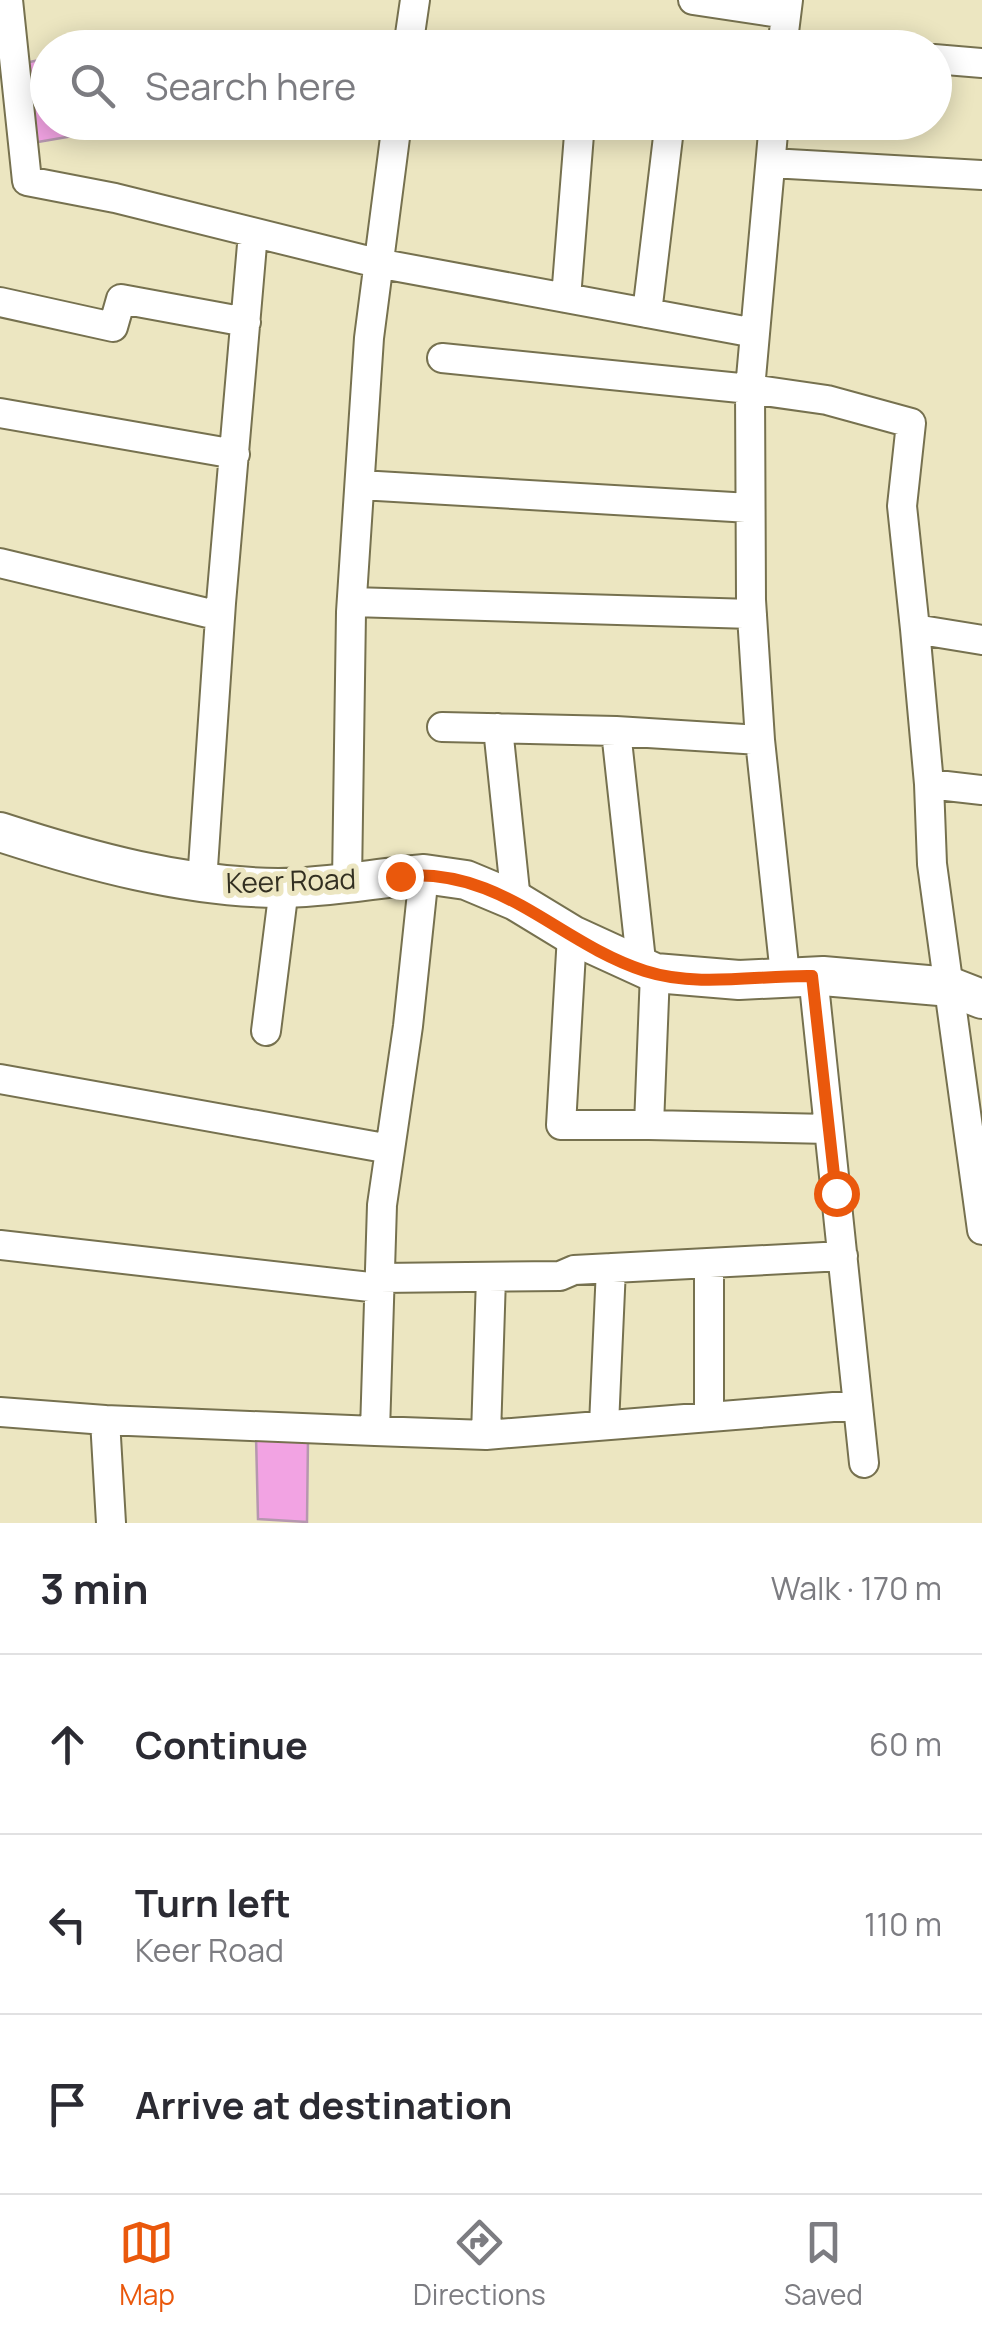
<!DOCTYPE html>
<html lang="en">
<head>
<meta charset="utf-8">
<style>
  :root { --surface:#fff; --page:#f2f2f3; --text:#2b2b33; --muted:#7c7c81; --line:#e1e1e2; --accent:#ea580c }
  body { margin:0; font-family:Manrope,sans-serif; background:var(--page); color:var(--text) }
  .stop { position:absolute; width:30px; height:30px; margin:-22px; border:8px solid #ea580c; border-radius:50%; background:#fff }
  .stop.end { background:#ea580c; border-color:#fff; box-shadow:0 2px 10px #0008 }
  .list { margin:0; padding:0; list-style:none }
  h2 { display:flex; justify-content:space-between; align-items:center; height:130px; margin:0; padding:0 40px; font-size:42px }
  h2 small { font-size:32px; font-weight:400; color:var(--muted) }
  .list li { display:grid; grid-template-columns:65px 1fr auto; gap:30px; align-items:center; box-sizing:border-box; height:180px; padding:0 40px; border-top:2px solid var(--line) }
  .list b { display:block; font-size:38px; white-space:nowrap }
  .list p { margin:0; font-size:32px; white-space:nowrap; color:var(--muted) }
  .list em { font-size:32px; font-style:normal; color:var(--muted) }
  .icon { flex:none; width:55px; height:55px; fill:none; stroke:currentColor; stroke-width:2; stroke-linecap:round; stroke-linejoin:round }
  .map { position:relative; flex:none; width:982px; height:1523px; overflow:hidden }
  .search { position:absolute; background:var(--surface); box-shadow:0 5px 25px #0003; left:30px; right:30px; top:30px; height:110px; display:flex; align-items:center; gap:25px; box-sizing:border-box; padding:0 35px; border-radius:55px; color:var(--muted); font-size:38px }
  .sheet { height:670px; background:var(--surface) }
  nav { display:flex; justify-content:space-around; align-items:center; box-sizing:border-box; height:140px; border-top:2px solid var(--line); background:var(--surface); font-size:28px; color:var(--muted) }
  nav a { display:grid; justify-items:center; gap:5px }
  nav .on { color:var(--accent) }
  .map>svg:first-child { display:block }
</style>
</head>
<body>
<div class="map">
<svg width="982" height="1523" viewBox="0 0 982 1523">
  <rect width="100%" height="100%" fill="#ece6c1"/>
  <path fill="#f2a3e3" stroke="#b697af" stroke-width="2.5" d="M 48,58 L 48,122 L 136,122 L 137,125 L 32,143 L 25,63 Z
    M 256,1436 L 308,1438 L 307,1522 L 258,1519 Z"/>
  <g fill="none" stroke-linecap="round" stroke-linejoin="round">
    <g stroke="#76714f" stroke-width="32">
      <path id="street" d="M 8,0 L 27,181 L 115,198 L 377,263 L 755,333
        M 693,0 L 786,14
        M 783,44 L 816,48
        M 408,48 L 415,0
        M 782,48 L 788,0
        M 934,59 L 982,63
        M 774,122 L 750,389 L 751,600 L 760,740 L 785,975
        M 771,163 L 982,175
        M 566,298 L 580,122
        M 0,302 L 113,327 L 121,299 L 246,322
        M 647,313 L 668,137
        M 442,358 L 750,389 L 827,400 L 911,423 L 902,506 L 915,629
        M 0,413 L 235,454
        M 360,485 L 750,508
        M 0,563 L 220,616
        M 352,602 L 752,614
        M 442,727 L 616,731 L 642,970
        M 498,728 L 516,901
        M 616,731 L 760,740
        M 929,784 L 915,629 L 982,640
        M 982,790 L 929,784 L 932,864 L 982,1230
        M 202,882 L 221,603 L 253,233
        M 347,882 L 351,612 L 369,338 L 397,122
        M 572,935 L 561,1125 L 649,1125
        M 655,973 L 649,1125 L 829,1129
        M 813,975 L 864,1463
        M 266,1031 L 284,888
        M 0,1079 L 390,1149
        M 0,1245 L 379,1288
        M 380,1278 L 560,1276 L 574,1270 L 843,1256
        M 0,1412 L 105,1420
        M 709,1417 L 709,1263
        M 604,1425 L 611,1268
        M 375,1431 L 486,1435 L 858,1405
        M 486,1435 L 491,1277
        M 111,1523 L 105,1420 L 375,1431 L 382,1205 L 408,1026 L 424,874"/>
    </g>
    <g stroke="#76714f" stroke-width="42">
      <path id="secondary" d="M 0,832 C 89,861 184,887 278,888 C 327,888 376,878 424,874 L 466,880 L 516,901 L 572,935 L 655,973 L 739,980 L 823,976 L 951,987 L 982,999"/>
    </g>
    <use href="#street" stroke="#fff" stroke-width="28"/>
    <use href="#secondary" stroke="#fff" stroke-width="38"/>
  </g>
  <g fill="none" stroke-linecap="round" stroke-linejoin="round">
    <path stroke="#ea580c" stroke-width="12" d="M 400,876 C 503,867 556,942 645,971 C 698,988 758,975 812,976 L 836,1193"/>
  </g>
  <g text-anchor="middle" stroke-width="10" stroke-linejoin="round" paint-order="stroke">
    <g font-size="28" fill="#322f21" stroke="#ece6c1">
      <text transform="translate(291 881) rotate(-2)" y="10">Keer Road</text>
    </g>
  </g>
</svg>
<div class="stop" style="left:836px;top:1193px"></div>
<div class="stop end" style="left:400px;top:876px"></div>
<div class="search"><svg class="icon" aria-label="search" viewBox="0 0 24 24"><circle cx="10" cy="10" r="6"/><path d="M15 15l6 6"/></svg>Search here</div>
</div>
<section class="sheet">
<h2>3 min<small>Walk · 170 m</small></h2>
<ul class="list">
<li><svg class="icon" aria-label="ahead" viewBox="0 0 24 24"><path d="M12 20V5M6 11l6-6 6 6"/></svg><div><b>Continue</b></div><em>60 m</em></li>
<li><svg class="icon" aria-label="left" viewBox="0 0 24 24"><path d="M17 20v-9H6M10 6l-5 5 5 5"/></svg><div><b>Turn left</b><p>Keer Road</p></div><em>110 m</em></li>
<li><svg class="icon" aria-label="arrive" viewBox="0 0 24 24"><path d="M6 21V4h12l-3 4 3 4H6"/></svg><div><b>Arrive at destination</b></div></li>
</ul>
</section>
<nav>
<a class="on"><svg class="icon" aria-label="map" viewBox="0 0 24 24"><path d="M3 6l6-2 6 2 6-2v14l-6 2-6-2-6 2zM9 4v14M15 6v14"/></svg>Map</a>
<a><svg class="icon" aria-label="directions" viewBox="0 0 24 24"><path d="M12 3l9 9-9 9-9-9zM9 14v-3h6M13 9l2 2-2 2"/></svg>Directions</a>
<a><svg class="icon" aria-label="saved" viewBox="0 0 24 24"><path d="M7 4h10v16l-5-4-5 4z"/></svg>Saved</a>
</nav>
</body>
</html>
